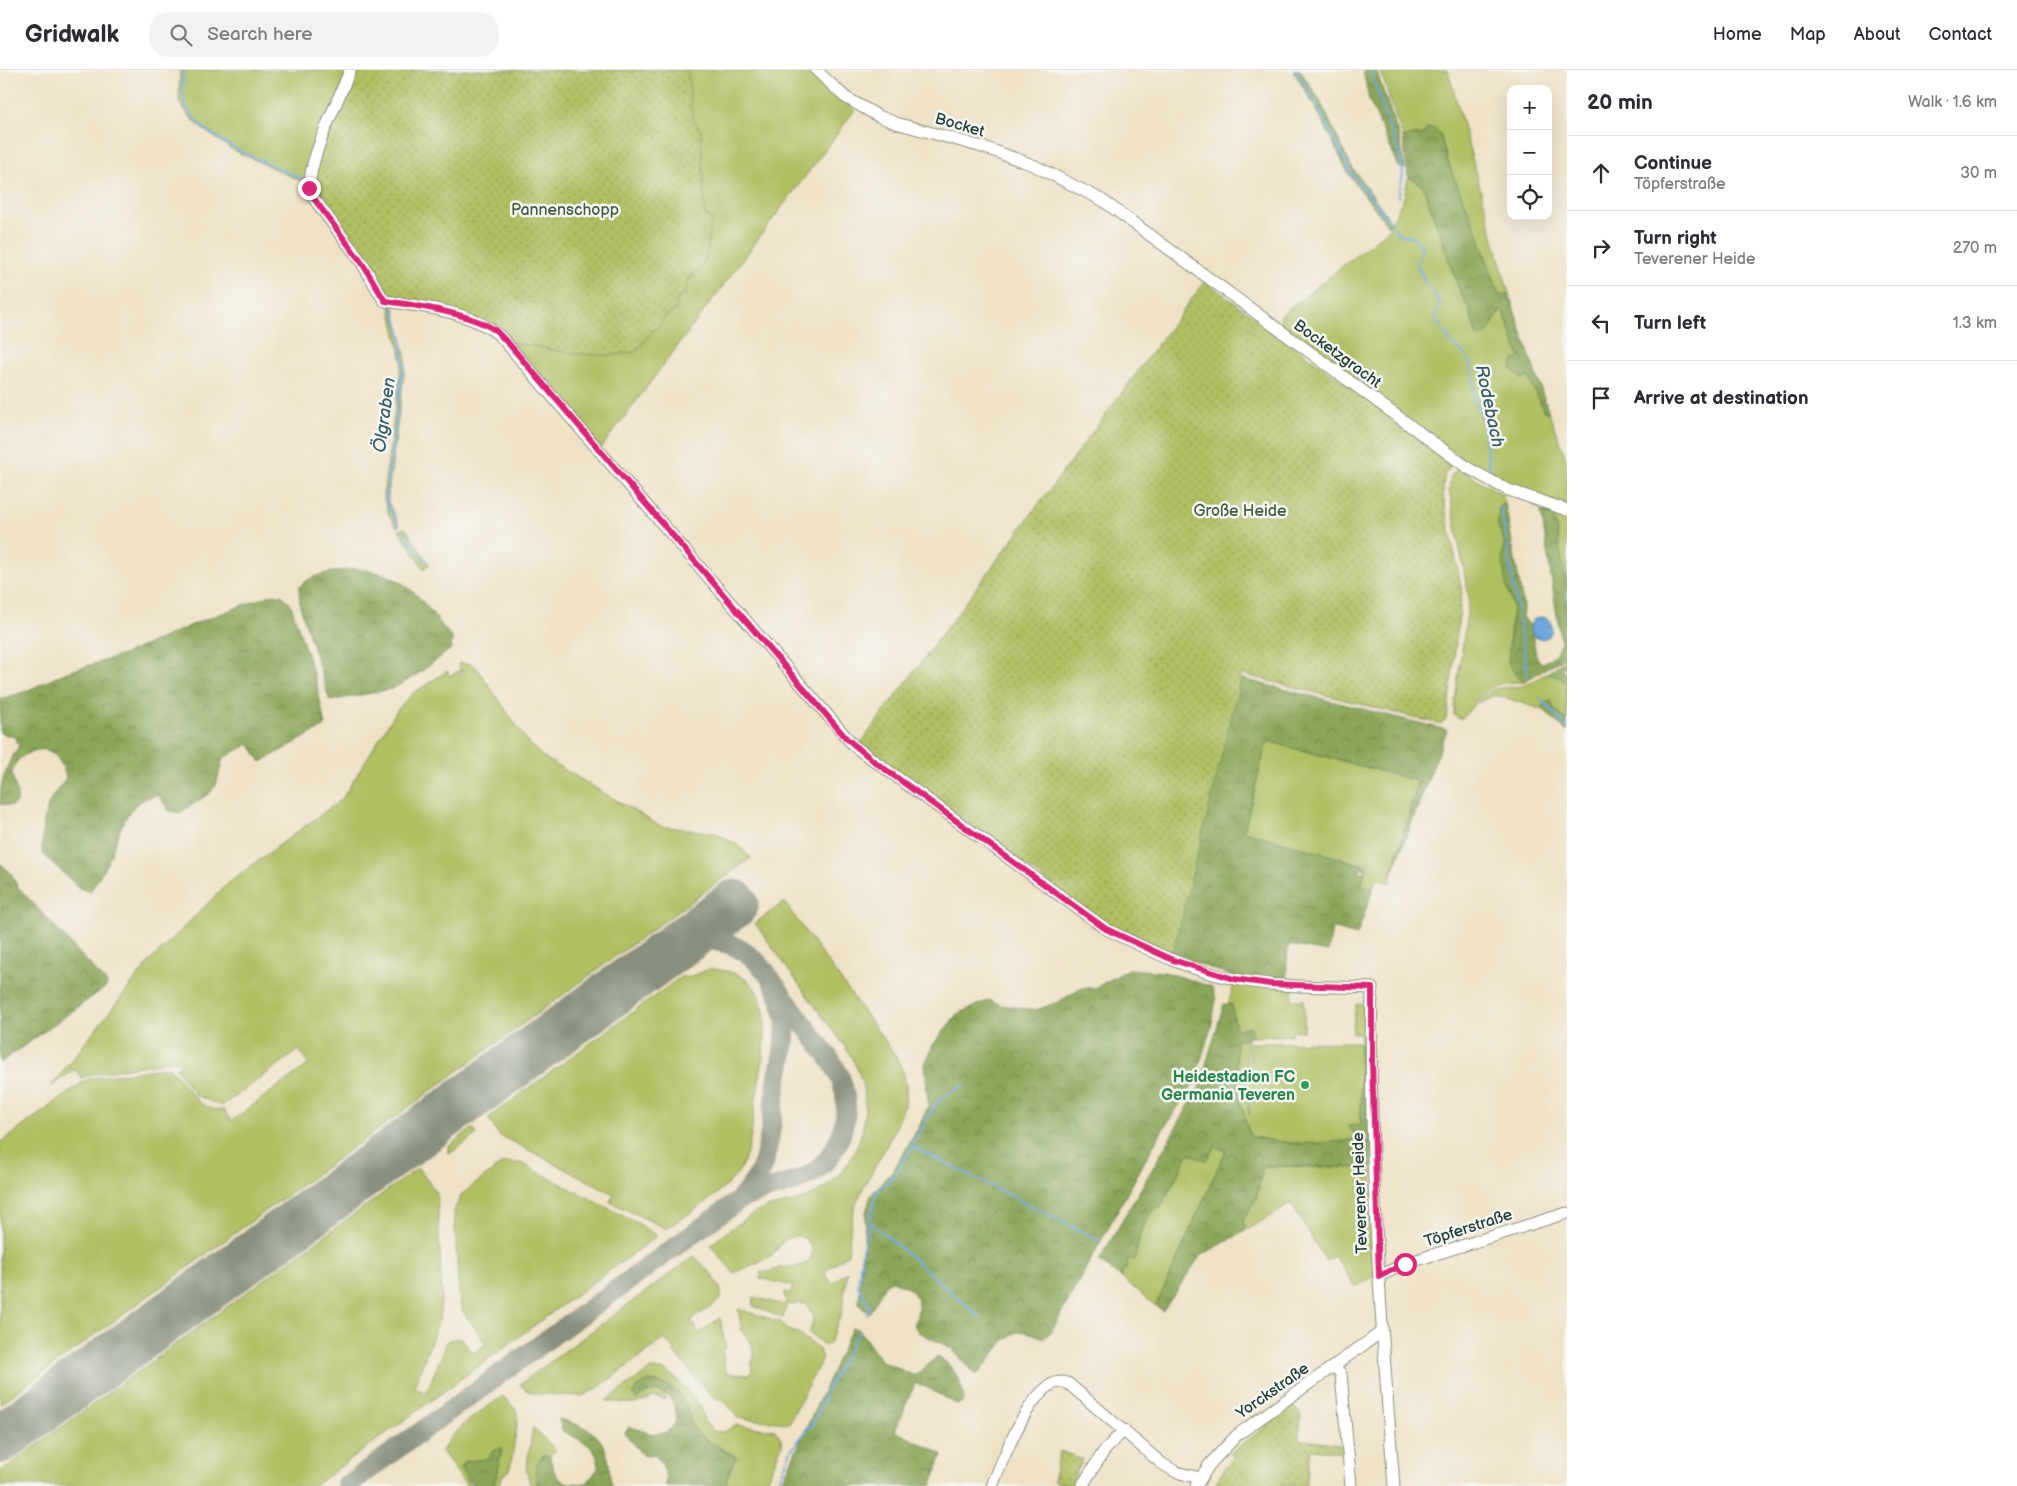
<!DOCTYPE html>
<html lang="en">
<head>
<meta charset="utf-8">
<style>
  :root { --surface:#fff; --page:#f2f2f3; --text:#2b2b33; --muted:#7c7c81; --line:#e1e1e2 }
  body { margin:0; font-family:"Balsamiq Sans",sans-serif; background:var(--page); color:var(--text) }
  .controls { position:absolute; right:15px; top:15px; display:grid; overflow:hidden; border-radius:10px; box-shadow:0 5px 20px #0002 }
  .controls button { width:45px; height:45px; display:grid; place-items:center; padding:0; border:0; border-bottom:1px solid var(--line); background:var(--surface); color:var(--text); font:25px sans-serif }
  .stop { position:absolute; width:15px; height:15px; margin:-11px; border:4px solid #db2777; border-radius:50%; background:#fff }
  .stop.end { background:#db2777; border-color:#fff; box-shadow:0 1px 5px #0008 }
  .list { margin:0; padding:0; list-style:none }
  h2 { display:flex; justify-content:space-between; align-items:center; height:65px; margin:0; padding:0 20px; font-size:21px }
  h2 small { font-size:16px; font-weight:400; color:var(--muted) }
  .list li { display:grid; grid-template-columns:32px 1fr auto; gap:15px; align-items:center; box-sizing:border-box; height:75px; padding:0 20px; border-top:1px solid var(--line) }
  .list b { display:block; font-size:19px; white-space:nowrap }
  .list p { margin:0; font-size:16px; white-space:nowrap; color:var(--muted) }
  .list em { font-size:16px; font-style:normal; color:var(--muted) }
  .icon { flex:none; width:28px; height:28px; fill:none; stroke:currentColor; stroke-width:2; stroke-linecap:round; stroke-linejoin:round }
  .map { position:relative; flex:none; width:1567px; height:1416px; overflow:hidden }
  header { display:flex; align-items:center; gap:30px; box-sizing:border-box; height:70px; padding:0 25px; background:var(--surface); border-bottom:1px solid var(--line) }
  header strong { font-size:24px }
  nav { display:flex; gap:28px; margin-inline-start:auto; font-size:18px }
  .search { width:350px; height:45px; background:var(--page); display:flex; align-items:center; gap:12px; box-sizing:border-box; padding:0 18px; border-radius:20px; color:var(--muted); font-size:19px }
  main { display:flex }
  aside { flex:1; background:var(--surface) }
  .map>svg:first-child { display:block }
</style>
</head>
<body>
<header>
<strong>Gridwalk</strong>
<div class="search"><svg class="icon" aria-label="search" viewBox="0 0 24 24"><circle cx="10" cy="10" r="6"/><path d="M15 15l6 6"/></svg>Search here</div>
<nav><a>Home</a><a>Map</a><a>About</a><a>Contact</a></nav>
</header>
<main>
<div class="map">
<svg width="1567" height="1416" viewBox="0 0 1567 1416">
  <defs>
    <pattern id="forest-crowns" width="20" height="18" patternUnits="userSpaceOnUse" patternTransform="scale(1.25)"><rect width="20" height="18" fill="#8ba658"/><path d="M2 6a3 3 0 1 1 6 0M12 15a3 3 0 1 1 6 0" fill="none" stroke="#71884a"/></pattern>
    <pattern id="park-dots" width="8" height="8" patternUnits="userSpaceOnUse" patternTransform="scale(1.25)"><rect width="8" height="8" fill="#afbf62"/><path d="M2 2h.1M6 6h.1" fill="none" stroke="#8e9c52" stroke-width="1.8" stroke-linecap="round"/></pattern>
    <pattern id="water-ripples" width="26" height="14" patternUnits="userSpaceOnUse" patternTransform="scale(1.25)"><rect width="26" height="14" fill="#6da7dd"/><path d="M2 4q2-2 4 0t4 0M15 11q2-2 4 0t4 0" fill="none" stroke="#5989b4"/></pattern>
  </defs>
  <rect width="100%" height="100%" fill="#f6f6f2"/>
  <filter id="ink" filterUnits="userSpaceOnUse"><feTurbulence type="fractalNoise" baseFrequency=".02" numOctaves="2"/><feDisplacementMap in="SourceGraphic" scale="10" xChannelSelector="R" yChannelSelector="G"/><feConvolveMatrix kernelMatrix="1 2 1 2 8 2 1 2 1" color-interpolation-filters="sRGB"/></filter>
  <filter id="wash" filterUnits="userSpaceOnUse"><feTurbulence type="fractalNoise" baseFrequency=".0096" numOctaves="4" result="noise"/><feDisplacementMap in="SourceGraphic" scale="20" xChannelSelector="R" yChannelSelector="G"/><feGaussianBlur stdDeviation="1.12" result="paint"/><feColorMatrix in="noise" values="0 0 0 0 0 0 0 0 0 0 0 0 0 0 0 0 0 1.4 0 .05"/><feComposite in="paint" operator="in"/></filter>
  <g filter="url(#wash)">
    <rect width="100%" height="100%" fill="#efe2c6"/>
    <path fill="#afbf62" stroke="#677e4b" d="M 180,0 L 348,0 L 305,113 L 233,80 L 201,58 L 190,47 L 179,32 Z
      M 635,0 L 807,0 L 855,40 L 601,378 L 510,272 L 576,284 L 637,281 L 654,259 L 657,259 L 665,246 L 676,240 L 677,229 L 686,224 L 687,210 L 712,148 L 705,145 L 703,120 Z
      M 1380,0 L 1448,0 L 1509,224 L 1499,225 C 1481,171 1454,119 1440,64 L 1426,62 L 1420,67 L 1413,65 L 1403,68 Z
      M 1408,107 L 1423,115 L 1461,225 L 1469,238 L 1476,265 L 1486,265 L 1500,240 L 1504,242 L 1520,288 L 1514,290 L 1515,303 L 1528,307 L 1544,341 L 1549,343 L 1567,391 L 1567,436 L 1521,421 L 1471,395 L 1280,253 L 1281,245 L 1285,242 L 1388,160 L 1404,127 Z
      M 390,236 L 394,237 L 406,289 L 388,425 L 388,432 L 400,456 L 397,457 L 389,445 L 383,425 L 402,291 Z
      M 1458,398 L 1502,424 L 1505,433 L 1499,438 L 1498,456 L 1505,468 L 1503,480 L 1513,537 L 1509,572 L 1515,605 L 1523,612 C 1482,612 1487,623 1462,648 L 1458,648 L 1454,645 L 1454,638 L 1469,528 L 1449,420 L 1451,406 Z
      M 1553,443 L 1567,446 L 1567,517 Z
      M 405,458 L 429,494 L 424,499 L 399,460 Z
      M 461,593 L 470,594 L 477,598 L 527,671 L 543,687 L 660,756 L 715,763 L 738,775 L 751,788 L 0,1334 L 0,1073 L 84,1011 L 92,1008 L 169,997 C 187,1013 195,1042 224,1040 L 231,1051 L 309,994 L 299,980 L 222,1036 L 195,1025 L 176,998 L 180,995 L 176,990 L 93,1004 L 82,1008 L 75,999 L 50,1017 L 150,891 L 229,812 L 342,729 L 397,640 L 412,624 L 447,601 L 450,606 L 460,600 L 460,605 L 463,604 L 458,594 Z
      M 1547,603 L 1555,605 L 1567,613 L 1567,651 L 1554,639 L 1551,631 L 1544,634 L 1544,640 L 1500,626 L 1491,626 L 1478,633 C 1493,611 1505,621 1525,615 C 1533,612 1540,607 1547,603 Z
      M 1267,671 L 1418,711 L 1390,813 L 1376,808 L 1373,819 L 1361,815 L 1367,796 L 1244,761 Z
      M 784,832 L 893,982 C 901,995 908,1010 906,1026 C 903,1055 868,1104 856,1134 C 850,1149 850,1167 848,1184 L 824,1202 L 832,1214 L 847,1202 L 842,1242 L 829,1274 L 825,1276 L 809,1263 L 814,1247 L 807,1235 L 797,1232 L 796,1235 L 787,1234 L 783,1248 L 753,1236 L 754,1227 L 784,1235 L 787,1230 L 784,1226 L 785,1222 L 791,1223 L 792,1216 L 760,1208 L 761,1202 C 769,1204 773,1199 780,1198 C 793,1195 805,1200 812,1185 C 812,1168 797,1160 783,1172 C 779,1175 777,1181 773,1184 C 762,1192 746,1197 734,1203 L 710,1175 C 725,1164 740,1150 757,1142 C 780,1131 801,1135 824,1118 C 860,1092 874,1044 859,1003 C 851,982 835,963 822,946 C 799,915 777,884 755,853 Z
      M 710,899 C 786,901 764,981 756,1029 C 752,1051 752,1079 740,1099 C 727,1122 688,1143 667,1159 L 610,1132 L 614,1124 L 499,1065 L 488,1048 L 682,906 L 685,908 Z
      M 1235,912 L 1293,918 L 1292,930 L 1304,930 L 1304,961 L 1292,961 L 1292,965 L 1252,967 L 1251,957 L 1236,960 L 1232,935 L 1228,934 Z
      M 1356,934 L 1369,934 L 1369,967 L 1361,969 L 1360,963 L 1352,963 Z
      M 1248,968 L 1246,1021 L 1249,1045 L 1250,973 L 1360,972 L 1361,1055 L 1348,1055 L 1359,1068 C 1324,1076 1285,1075 1250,1066 L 1238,1023 L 1236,971 Z
      M 473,1058 L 477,1064 L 449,1084 L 449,1076 Z
      M 1215,1077 L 1226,1080 L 1156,1236 L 1123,1209 L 1121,1202 L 1127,1198 L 1127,1190 L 1135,1189 C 1139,1171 1143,1144 1161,1136 L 1189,1083 Z
      M 503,1093 L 521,1093 L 641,1155 L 657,1166 L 314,1416 L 0,1416 L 0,1402 L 418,1098 L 437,1123 L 442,1225 L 439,1250 L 414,1317 L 426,1323 L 448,1270 L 462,1268 L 473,1283 L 486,1274 L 462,1240 L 459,1227 L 454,1141 L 462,1124 Z
      M 1263,1096 L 1372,1098 L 1375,1206 L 1355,1217 L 1335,1186 L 1326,1191 L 1291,1134 L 1245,1161 L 1243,1150 L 1256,1130 Z
      M 694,1186 C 703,1196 733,1221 716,1233 C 708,1239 699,1244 691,1251 L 699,1263 L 720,1248 L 726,1278 L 722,1280 L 726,1303 L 749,1305 L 752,1300 L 751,1295 L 754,1286 L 751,1273 L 742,1262 L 738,1239 L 781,1252 L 785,1259 L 798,1263 L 819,1279 L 822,1289 L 789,1353 L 737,1348 L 727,1333 L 712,1326 L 673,1282 L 675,1280 L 664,1269 L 598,1318 L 582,1326 L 537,1324 L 525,1320 L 520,1314 Z
      M 651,1299 L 662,1300 L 673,1305 L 701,1336 L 704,1351 L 713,1361 L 724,1362 L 736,1355 L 775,1360 L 781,1368 L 782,1375 L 764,1416 L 726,1416 L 727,1407 L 736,1387 L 698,1364 L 689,1353 L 687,1336 L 649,1311 L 637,1329 C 646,1322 651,1319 664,1324 L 666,1330 L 654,1327 L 635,1334 L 606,1331 Z
      M 503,1326 L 516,1340 L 518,1348 L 510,1400 L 503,1405 L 498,1416 L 494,1416 L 502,1379 L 493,1381 L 487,1389 L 479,1390 L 467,1412 L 472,1416 L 467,1416 L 442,1381 C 455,1356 481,1342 503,1326 Z
      M 533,1357 L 556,1380 L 550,1386 L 543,1385 L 535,1407 L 538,1416 L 531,1416 L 526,1399 Z"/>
    <path fill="url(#forest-crowns)" stroke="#557246" d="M 1293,0 L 1300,0 L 1320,31 L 1351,96 L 1391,151 L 1388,156 L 1348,103 L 1317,40 Z
      M 1363,0 L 1376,0 L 1399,66 L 1405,99 L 1399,97 L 1369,30 Z
      M 1427,58 L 1434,59 L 1440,64 L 1447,91 L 1476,158 L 1499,225 L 1509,224 L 1549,343 L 1544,341 L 1528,307 L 1522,309 L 1511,299 L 1514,290 L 1520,288 L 1504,242 L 1500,241 L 1486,265 L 1480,267 L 1476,265 L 1469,238 L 1461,225 L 1423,115 L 1408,107 L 1403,68 L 1413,65 L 1424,65 Z
      M 1505,433 L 1523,534 L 1523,547 L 1531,557 L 1536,585 L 1541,594 L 1555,585 L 1561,572 L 1541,441 L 1553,443 L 1567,517 L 1567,586 L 1523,612 L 1515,605 L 1508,592 L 1513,537 L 1506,514 L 1502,487 L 1505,473 L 1498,456 L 1499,438 Z
      M 354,499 C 408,502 421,530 452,568 L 451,579 L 414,607 L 392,619 L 330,631 L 300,536 L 299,517 C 312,503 337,501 354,499 Z
      M 273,524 L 283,526 L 291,535 L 317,615 L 325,656 L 261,692 L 249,674 L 223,688 L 216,715 L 209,724 L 179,743 L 169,741 L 158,725 C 124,729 120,765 108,791 C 103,802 96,811 90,822 L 79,818 L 42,783 C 42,766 43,747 50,731 C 54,722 62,716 66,707 C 64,698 58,685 49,681 C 38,676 17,686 13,698 C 10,710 19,720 17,732 L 12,736 L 0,734 C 0,711 6,695 19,676 L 15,667 L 0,663 L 0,629 L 24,622 L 67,602 L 123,585 L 201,551 Z
      M 1567,589 L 1567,596 L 1561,598 L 1567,604 L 1567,613 L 1555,605 L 1547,603 Z
      M 1227,605 L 1447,660 L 1391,807 L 1418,711 L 1267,671 L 1244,761 L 1367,796 L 1366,799 L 1360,798 L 1359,801 L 1365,802 L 1361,815 L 1373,819 L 1357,865 L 1332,858 L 1328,882 L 1288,875 L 1286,913 L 1235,907 L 1133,870 Z
      M 1551,631 L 1554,639 L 1567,651 L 1567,662 L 1544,640 L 1544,633 Z
      M 0,793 L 11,803 L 18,817 L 107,913 L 106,917 L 0,993 Z
      M 1129,899 L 1165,902 L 1212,917 L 1216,929 L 1211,958 L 1193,1014 L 1158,1067 L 1051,1262 L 1044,1268 C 1038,1266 1028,1261 1021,1262 C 1001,1263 991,1294 976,1305 L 951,1278 L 918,1262 L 914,1255 C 923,1230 918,1220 892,1211 L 885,1215 L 870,1242 L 863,1239 L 859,1232 L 866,1142 L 871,1125 L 894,1099 L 920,1055 L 928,1036 L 925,994 L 933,975 L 957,944 L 989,930 L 1001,935 L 1036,940 L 1058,932 L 1082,918 L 1095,918 Z
      M 1224,934 L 1232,935 L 1236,959 L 1251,957 L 1252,967 L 1236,971 L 1238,1023 L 1250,1066 C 1284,1075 1324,1076 1358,1068 L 1347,1055 L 1361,1054 L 1360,972 L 1370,970 L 1372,1098 L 1263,1096 L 1256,1130 L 1243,1150 L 1245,1161 L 1200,1186 L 1163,1241 L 1156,1236 L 1226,1080 L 1215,1077 L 1206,1091 L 1189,1083 L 1161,1136 C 1143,1144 1138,1171 1135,1189 L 1127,1190 L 1127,1198 L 1121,1202 L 1123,1209 L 1099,1191 L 1199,1018 Z
      M 852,1258 L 859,1259 L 880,1290 L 915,1306 L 937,1287 C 954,1294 962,1312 964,1330 L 958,1335 L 928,1318 L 915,1313 L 895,1361 L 942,1384 L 931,1416 L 780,1416 Z
      M 649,1311 C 667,1313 682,1320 687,1338 C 690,1348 689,1354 697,1362 C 707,1373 723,1380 736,1387 L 727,1407 L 726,1416 L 666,1416 C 666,1402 664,1393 653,1384 L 643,1386 L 625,1363 L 629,1357 C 640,1358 652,1367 663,1363 C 693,1354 667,1301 637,1330 L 632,1324 L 638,1317 Z
      M 559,1349 C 586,1356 604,1363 609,1393 C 610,1400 609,1409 613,1416 L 538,1416 L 536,1394 L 543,1385 L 550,1386 C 554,1410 563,1416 587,1413 L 599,1397 C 597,1374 580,1370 562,1361 Z
      M 502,1378 L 494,1416 C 472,1416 470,1416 461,1398 L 465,1391 L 487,1389 L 493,1381 Z"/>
    <path fill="url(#park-dots)" stroke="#677e4b" d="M 352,0 L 688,0 L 692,47 L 701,61 L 705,145 L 712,147 L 706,190 L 691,209 L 687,210 L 686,224 L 677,229 L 676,240 L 665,246 L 657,260 L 654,259 L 637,281 L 610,286 L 576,284 L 510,272 L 494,259 L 388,230 L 310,119 L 311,107 Z
      M 1205,211 L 1453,392 L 1444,407 L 1443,426 L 1462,521 L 1447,648 L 1440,654 L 1242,604 L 1174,878 L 1166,884 L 1098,850 L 960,746 L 899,705 L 860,674 Z
      M 1293,1336 L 1301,1345 L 1299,1369 L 1341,1375 L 1342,1382 L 1311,1379 L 1306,1416 L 1214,1416 L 1223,1400 L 1234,1387 L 1230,1383 Z
      M 1060,1381 L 1083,1389 L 1070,1416 L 1053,1411 Z"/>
    <path fill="url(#water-ripples)" stroke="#467288" d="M1530 558a11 11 0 1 1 22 0a11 11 0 1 1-22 0Z"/>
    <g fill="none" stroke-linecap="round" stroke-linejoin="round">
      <path stroke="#6da7dd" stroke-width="2" d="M 184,0 C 182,13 181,26 187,38 C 204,71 272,95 305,110
        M 1296,0 L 1314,29 L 1351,103 L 1390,151
        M 1370,0 L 1401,91 L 1403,105 L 1398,127
        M 1393,157 L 1399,164 L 1413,167 L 1421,176 L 1422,182 L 1417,194 L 1425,212 L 1440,234 L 1435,247 C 1440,257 1447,267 1454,276 C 1458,280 1463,282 1466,286 C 1473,296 1475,319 1473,331 C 1489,348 1484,382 1491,404
        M 354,173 L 362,184
        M 366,189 L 375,205
        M 393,236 L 402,270 L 403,297 L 386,425 L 388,436 L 399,456
        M 1501,438 L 1528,607
        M 403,461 L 424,491
        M 1540,628 L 1567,657
        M 911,1076 L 1099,1170
        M 870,1152 L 980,1247
        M 867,1244 L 869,1237 L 858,1216 L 862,1180 L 868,1160 L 876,1123 L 897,1102 L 934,1037 L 942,1028 L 964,1015
        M 777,1416 L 791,1380 L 813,1353 L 832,1310 L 858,1262"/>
      <path stroke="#87907d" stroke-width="20" d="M 667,883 C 678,878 688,873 699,871 C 742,866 777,903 784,943 C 789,967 780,994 776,1018 C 772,1044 771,1072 762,1097 C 758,1109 749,1118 741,1128
        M 346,1416 L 738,1131 C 762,1116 792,1118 815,1101 C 843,1079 853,1040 840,1007 C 834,993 824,981 815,969 C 800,950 786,930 772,911"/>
      <path stroke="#87907d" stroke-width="49" d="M 0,1369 L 734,834"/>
    </g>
  </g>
  <g filter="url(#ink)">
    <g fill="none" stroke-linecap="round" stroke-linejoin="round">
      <g stroke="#87907d" stroke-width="13">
        <path id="minor" d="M 350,0 C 341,26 300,103 312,126 L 362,193 L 383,229 L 385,231 C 421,236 476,242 502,268 L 854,676 L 1106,859 C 1148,879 1189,901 1235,909 C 1279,918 1327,916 1372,918 C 1368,1084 1381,1251 1394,1416
          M 816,0 L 845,27 L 878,46 L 896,53 L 986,78 L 1033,95 L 1102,130 L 1468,398 L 1506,419 L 1567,440
          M 1379,1206 L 1407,1193 L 1567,1143
          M 1334,1296 L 1341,1304 L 1351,1416
          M 992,1416 C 1001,1395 1034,1301 1067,1313 C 1070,1314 1073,1318 1076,1320 L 1161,1393 L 1176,1402 L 1200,1408
          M 1082,1416 L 1104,1381 L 1124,1360
          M 1196,1416 L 1209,1395 L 1237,1365 L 1380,1263"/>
      </g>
      <use href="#minor" stroke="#fff" stroke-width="11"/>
    </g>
  </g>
  <g fill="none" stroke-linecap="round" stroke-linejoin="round" filter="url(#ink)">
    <path stroke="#db2777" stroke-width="6" d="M 309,118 L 312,126 L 362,193 L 385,231 C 415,235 470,243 495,260 C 500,264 504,270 509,274 L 846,668 L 875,692 L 1106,859 L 1173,890 L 1234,909 L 1270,914 L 1372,918 L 1372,991 L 1379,1206 L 1405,1194"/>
  </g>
  <circle fill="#2e9e5b" stroke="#f6f6f2" stroke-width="2" cx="1305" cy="1015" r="5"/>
  <g text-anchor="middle" stroke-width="5" stroke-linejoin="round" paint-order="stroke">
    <g font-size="16" fill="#1f3d34" stroke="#f6f6f2">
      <text transform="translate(960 54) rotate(16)" y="6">Bocket</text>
      <text transform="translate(1338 283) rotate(36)" y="6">Bocketzgracht</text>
      <text transform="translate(1359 1123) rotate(-92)" y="6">Teverener Heide</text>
      <text transform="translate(1468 1157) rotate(-18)" y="6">Töpferstraße</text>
      <text transform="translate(1272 1320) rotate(-35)" y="6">Yorckstraße</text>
    </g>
    <g font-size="16" fill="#435e40" stroke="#f6f6f2">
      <text x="565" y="145">Pannenschopp</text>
      <text x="1240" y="446">Große Heide</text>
    </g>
    <g font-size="16" font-weight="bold" fill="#27864d" stroke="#f6f6f2" text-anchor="end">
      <text x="1295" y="1012">Heidestadion FC<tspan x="1295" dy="18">Germania Teveren</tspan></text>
    </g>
    <g font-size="18" font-style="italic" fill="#365d67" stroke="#f6f6f2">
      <text transform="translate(1490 336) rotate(78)" y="6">Rodebach</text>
      <text transform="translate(384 345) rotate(-82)" y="6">Ölgraben</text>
    </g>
  </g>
</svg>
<div class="controls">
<button>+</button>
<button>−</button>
<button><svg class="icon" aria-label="locate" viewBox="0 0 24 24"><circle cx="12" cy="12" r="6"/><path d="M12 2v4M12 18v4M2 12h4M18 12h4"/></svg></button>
</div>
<div class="stop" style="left:1405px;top:1194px"></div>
<div class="stop end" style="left:309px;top:118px"></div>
</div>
<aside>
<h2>20 min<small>Walk · 1.6 km</small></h2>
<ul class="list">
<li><svg class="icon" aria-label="ahead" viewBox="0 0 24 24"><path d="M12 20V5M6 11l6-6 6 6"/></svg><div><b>Continue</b><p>Töpferstraße</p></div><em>30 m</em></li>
<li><svg class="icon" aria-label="right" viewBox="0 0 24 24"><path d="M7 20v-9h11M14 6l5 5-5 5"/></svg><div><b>Turn right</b><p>Teverener Heide</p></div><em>270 m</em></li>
<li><svg class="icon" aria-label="left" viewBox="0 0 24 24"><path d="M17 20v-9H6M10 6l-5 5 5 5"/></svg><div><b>Turn left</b></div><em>1.3 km</em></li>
<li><svg class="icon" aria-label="arrive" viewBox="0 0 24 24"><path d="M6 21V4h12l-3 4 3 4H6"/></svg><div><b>Arrive at destination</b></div></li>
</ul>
</aside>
</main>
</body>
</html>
